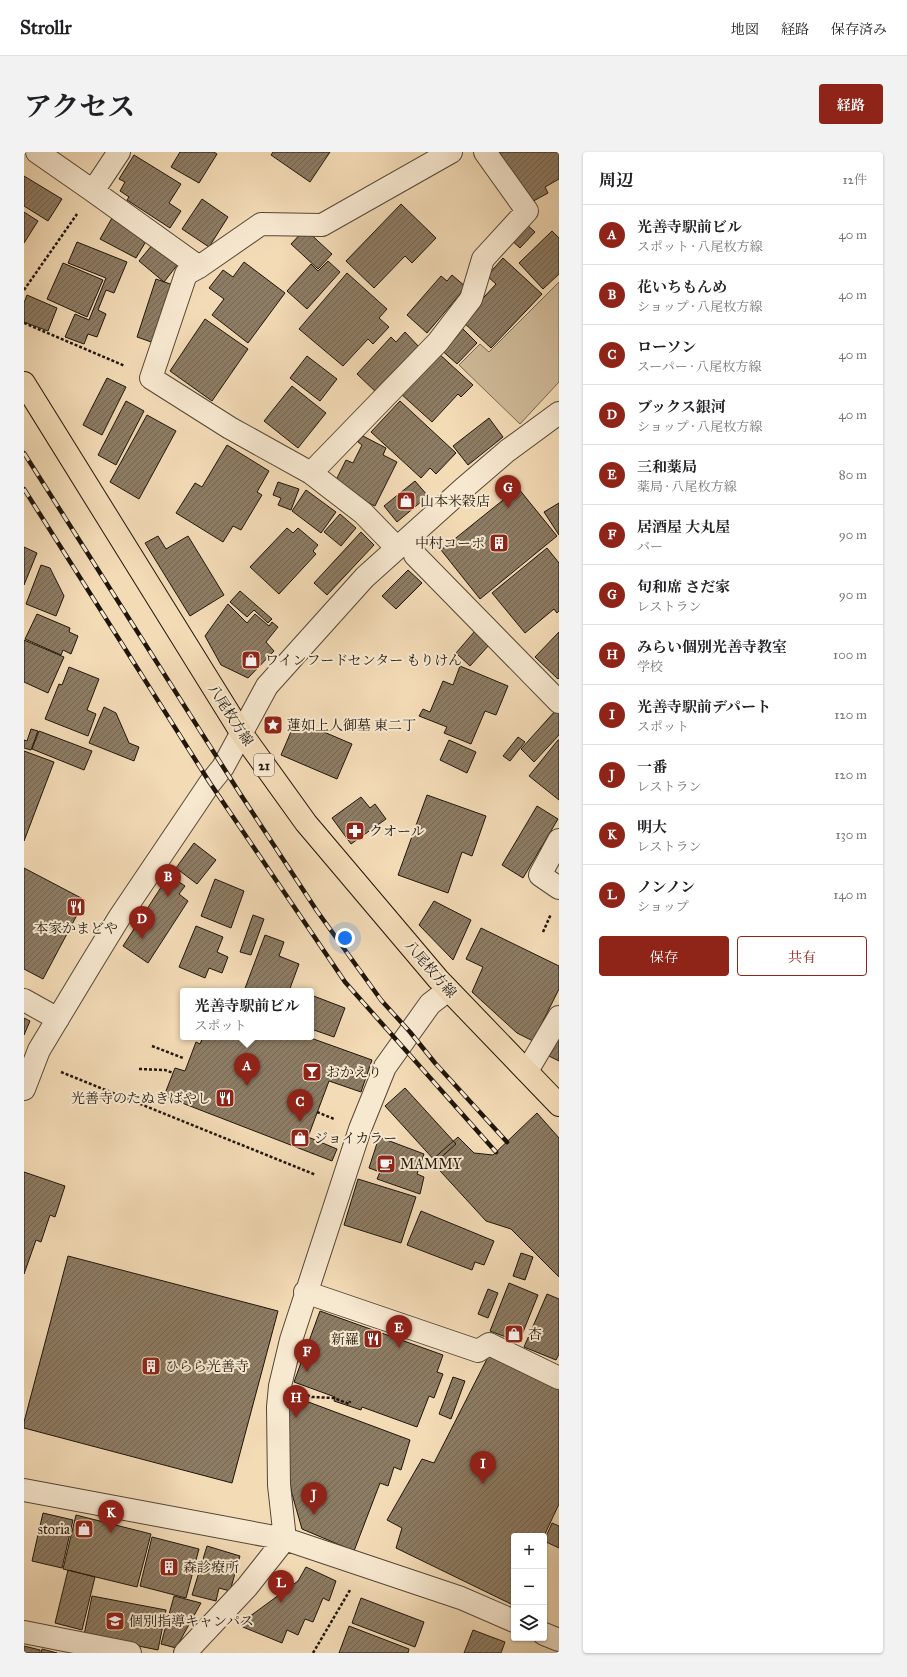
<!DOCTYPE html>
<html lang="ja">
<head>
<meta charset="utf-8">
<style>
  :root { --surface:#fff; --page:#f2f2f2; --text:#202124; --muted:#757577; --line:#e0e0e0; --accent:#8f2418 }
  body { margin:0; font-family:"IM FELL Great Primer","Noto Serif JP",serif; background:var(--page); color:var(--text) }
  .controls { position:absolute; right:12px; bottom:12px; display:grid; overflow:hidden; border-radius:4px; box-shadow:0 1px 3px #0004 }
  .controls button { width:36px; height:36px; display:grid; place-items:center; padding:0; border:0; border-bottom:1px solid var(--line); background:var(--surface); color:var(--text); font:20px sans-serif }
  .you { position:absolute; left:321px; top:786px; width:14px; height:14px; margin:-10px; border:3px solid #fff; border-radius:50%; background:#1a73e8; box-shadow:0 0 0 6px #1a73e833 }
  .badge { display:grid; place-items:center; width:26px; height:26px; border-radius:50%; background:var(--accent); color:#fff; font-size:13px; font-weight:700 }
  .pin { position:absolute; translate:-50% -33px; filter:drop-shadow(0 1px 2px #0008) }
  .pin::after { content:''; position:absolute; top:21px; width:14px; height:12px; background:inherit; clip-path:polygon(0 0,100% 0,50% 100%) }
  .popup { position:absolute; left:156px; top:836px; width:134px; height:52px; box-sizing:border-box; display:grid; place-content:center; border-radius:4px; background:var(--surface); filter:drop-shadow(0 1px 3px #0005); font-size:13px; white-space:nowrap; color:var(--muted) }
  .popup b { font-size:15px; color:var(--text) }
  .popup::after { content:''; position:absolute; left:50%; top:100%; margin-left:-8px; border:8px solid transparent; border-top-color:var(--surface) }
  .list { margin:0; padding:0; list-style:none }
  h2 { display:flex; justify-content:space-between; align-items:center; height:52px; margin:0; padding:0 16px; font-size:17px }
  h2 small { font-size:13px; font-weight:400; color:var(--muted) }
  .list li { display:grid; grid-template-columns:26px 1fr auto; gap:12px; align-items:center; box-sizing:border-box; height:60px; padding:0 16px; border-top:1px solid var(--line) }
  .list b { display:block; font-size:15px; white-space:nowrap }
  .list p { margin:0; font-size:13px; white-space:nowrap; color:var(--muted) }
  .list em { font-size:13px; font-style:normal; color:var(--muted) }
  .actions { display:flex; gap:8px; padding:12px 16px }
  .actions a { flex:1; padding:9px 0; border:1px solid var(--accent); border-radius:4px; text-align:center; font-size:14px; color:var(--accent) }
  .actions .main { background:var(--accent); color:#fff }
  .icon { flex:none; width:22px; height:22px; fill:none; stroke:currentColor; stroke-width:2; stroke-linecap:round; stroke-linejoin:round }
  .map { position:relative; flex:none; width:535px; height:1501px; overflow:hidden; border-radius:4px }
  header { display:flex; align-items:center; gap:24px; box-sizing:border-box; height:56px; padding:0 20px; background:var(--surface); border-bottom:1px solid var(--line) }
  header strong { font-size:19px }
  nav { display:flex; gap:22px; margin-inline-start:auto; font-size:14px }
  .intro { display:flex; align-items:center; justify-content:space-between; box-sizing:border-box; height:96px; padding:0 24px }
  h1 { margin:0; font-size:28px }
  .button { padding:10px 18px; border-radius:4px; background:var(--accent); color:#fff; font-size:14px; font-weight:700 }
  main { display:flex; gap:24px; padding:0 24px }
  aside { flex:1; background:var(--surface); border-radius:4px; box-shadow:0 1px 3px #0004 }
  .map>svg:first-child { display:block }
</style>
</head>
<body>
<header>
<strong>Strollr</strong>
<nav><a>地図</a><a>経路</a><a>保存済み</a></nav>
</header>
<div class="intro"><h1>アクセス</h1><a class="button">経路</a></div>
<main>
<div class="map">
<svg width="535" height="1501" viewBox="0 0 535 1501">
  <defs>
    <pattern id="building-hatch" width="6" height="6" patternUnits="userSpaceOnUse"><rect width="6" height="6" fill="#8d7c64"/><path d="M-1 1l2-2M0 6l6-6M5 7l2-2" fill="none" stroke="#736551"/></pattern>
  </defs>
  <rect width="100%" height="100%" fill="#f3dbb6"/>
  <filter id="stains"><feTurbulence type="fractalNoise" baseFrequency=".005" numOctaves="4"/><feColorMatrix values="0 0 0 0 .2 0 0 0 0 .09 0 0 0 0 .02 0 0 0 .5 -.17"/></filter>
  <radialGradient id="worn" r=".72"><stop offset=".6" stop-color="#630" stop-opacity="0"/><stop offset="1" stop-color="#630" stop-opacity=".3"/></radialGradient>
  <path fill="#cfba99" stroke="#776852" d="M 535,130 L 535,230 L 496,272 L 435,213 L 456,192 L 465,200 Z"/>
  <path fill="url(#building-hatch)" stroke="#1f160b" d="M 156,0 L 190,0 L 193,2 L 175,31 L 147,15 Z
    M 249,0 L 306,0 L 286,30 L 247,3 Z
    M 475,0 L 535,0 L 535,27 L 521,35 L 524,41 L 504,52 Z
    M 110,3 L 157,32 L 145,51 L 157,59 L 146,76 L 103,48 L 105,45 L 96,39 L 101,30 L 95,27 Z
    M 0,24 L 38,47 L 24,69 L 0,54 Z
    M 178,47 L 204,65 L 185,95 L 158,77 Z
    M 377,52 L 412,86 L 388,111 L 381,104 L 350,136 L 322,109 Z
    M 0,60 L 14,69 L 0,91 Z
    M 88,66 L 124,86 L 112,106 L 76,87 Z
    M 501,71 L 511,80 L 496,96 L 486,87 Z
    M 281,77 L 308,102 L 294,117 L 267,92 Z
    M 528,79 L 535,86 L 535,122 L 519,137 L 495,111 Z
    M 53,90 L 103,110 L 90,141 L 82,138 L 74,158 L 82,162 L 73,185 L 64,182 L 60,192 L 41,185 L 51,162 L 65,168 L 82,126 L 44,111 Z
    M 129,92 L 154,112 L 140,130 L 115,109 Z
    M 479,106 L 518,142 L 467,196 L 438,169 L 472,132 L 463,124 Z
    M 304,109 L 316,120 L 283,157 L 263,139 L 287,112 L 294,119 Z
    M 220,110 L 261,141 L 224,191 L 188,163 L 200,147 L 185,136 L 199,118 L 209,125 Z
    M 39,111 L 79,128 L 63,165 L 23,147 Z
    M 323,121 L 363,157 L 355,166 L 365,175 L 349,192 L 344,187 L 319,214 L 275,177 Z
    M 428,123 L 442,135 L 403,181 L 383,163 L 417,124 L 423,129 Z
    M 132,127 L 152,134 L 133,192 L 113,185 Z
    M 3,143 L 33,156 L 24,179 L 0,170 L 0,151 Z
    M 181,167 L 224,197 L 188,249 L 146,219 Z
    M 435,173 L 453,191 L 433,212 L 414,195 Z
    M 381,180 L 396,196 L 353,241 L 333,222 L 367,185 L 372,190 Z
    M 413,200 L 449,233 L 437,245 L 434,242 L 408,270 L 376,241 Z
    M 283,204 L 313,227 L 296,249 L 266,226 Z
    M 83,226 L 102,235 L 78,283 L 59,273 Z
    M 268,234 L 302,261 L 274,296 L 240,269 Z
    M 102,249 L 120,259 L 92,313 L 74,303 Z
    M 376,249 L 432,301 L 412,322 L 406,316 L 397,326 L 347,280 Z
    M 123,263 L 152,279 L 115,347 L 86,330 Z
    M 465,266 L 479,285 L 444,313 L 429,294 Z
    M 337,283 L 362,296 L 359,303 L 373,310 L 351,354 L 309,334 L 322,308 L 329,311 L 338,293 L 334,290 Z
    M 203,293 L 245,319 L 233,340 L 238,343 L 217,378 L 209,374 L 199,390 L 152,361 L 171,331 L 178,335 Z
    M 391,329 L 404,344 L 373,370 L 360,354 Z
    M 254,330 L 275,337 L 267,358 L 254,353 L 257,346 L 249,343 Z
    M 494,336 L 533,384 L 456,447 L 417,398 Z
    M 282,338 L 312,360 L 297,381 L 268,359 Z
    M 535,351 L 535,383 L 520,360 Z
    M 316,362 L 332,376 L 317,394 L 300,380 Z
    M 263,376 L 269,381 L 274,376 L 294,393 L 289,399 L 292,402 L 255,442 L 226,415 Z
    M 337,380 L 350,393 L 303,443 L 290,431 Z
    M 134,384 L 142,397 L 164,384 L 200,443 L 166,464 L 121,391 Z
    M 0,395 L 13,401 L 0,433 Z
    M 523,396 L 535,411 L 535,459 L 533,461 L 530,457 L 501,481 L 468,441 Z
    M 17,413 L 26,416 L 40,444 L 32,464 L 2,452 Z
    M 384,418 L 398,431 L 372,457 L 358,444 Z
    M 216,439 L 248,467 L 244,471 L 230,458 L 223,465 L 206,450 Z
    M 204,452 L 223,471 L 231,462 L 245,474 L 248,470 L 254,475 L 242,490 L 250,499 L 224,526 L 197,513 L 181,484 Z
    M 13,462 L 46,476 L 45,480 L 54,484 L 47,502 L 39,498 L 37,503 L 1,487 Z
    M 451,479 L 466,492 L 446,514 L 432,501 Z
    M 535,480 L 535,526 L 534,527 L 511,505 Z
    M 0,488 L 40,505 L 24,541 L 0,530 Z
    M 436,514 L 484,534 L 472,563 L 461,559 L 447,592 L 420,581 L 423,575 L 395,564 L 399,557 L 406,560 L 419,529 L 429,533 Z
    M 45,515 L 75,527 L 63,558 L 72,562 L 64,584 L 21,567 L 35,532 L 38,533 Z
    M 80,555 L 92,561 L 105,591 L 115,595 L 110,609 L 65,591 Z
    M 532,558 L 535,561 L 535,583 L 510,610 L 497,597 Z
    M 272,568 L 328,592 L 313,627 L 257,603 Z
    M 7,577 L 14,579 L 7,598 L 0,596 L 0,588 L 3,589 Z
    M 15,579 L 68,599 L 60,618 L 8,597 Z
    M 494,585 L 501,590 L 486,609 L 479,604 Z
    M 425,588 L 452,600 L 443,621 L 416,608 Z
    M 534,588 L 535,588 L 535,648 L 505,624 Z
    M 0,599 L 30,610 L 0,689 Z
    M 403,643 L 462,664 L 448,704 L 438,700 L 424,741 L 374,723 Z
    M 337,645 L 346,656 L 351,652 L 362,667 L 327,692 L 308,666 Z
    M 513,654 L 534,667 L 499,726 L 478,713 Z
    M 170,691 L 192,708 L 173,732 L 152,716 Z
    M 0,716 L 61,748 L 19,827 L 0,817 Z
    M 145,723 L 161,734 L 155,742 L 164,749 L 124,811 L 99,794 Z
    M 191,727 L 220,739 L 207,776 L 177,764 Z
    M 410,749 L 447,768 L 429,808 L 395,773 Z
    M 229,763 L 240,767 L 227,803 L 216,800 Z
    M 172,774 L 199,785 L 193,800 L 204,805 L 198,821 L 185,816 L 181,826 L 155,815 Z
    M 457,776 L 535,814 L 535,837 L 509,889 L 493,881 L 448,840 L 459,815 L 442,807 Z
    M 241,783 L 260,790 L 255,804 L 275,812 L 265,839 L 220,839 Z
    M 287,843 L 321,856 L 310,885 L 287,877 Z
    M 0,866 L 6,869 L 0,883 Z
    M 179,885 L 284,885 L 348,908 L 337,940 L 305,929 L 284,985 L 313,997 L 308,1009 L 140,944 L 151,916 L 161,919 L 172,890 L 176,892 Z
    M 535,886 L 535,909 L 525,904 Z
    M 381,936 L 432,992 L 412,1010 L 361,954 Z
    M 513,961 L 535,986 L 535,1125 L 487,1077 L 462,1069 L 407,1009 L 434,985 L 450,1001 L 469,1003 Z
    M 355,985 L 400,1002 L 393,1022 L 400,1025 L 396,1042 L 353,1027 L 356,1020 L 345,1016 Z
    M 0,1020 L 41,1034 L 31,1065 L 26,1063 L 17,1090 L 12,1088 L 0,1122 Z
    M 334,1027 L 392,1045 L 377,1091 L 320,1073 Z
    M 397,1059 L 470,1089 L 460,1113 L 451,1110 L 448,1118 L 383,1093 Z
    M 497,1101 L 509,1105 L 501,1128 L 489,1124 Z
    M 44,1104 L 254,1159 L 208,1331 L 0,1276 L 0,1270 Z
    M 485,1131 L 514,1143 L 495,1190 L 466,1179 Z
    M 464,1137 L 474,1141 L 464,1166 L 454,1162 Z
    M 523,1142 L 535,1147 L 535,1202 L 532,1208 L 500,1195 Z
    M 296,1159 L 419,1203 L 413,1220 L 419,1222 L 410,1246 L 405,1244 L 393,1275 L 338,1255 L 337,1258 L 310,1249 L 311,1245 L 270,1230 Z
    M 465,1203 L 535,1237 L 535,1352 L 520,1384 L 490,1384 L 490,1447 L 487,1452 L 372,1396 L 378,1376 L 363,1368 L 398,1307 L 410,1311 Z
    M 429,1225 L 441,1229 L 427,1267 L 415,1262 Z
    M 263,1242 L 386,1288 L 377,1318 L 370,1315 L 364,1334 L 356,1331 L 330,1399 L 278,1377 L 268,1342 L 261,1304 Z
    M 19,1361 L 49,1368 L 38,1416 L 8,1409 Z
    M 52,1363 L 127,1382 L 113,1435 L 39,1417 Z
    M 528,1371 L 535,1374 L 535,1396 L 520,1389 Z
    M 128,1385 L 175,1397 L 162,1446 L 116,1434 Z
    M 183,1394 L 216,1404 L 206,1439 L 195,1436 L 192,1449 L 168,1443 Z
    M 282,1415 L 312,1429 L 305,1449 L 299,1446 L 289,1470 L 281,1467 L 274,1483 L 263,1478 L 258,1491 L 214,1473 L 274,1429 Z
    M 44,1418 L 71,1425 L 58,1478 L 31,1471 Z
    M 68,1444 L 142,1458 L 134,1498 L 60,1483 Z
    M 150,1444 L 177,1451 L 152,1496 L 137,1492 Z
    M 337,1446 L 400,1470 L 391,1495 L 328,1471 Z
    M 325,1474 L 385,1497 L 384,1501 L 315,1501 Z
    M 449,1478 L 481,1490 L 477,1501 L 440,1501 Z
    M 0,1494 L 16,1498 L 16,1501 L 0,1501 Z
    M 18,1497 L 33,1501 L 17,1501 Z"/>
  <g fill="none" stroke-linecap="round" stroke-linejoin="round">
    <g stroke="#544736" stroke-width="24">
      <path id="minor" d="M 13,0 L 69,39 L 175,115
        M 69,39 L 95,0
        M 287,321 L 414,190 L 447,147 L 459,107 L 503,59 L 461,0
        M 373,396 L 339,361 L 287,321 L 206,276 L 127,226 L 162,122 L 175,115 L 237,72 L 298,73 L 427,0
        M 391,403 L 535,550
        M 535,688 L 516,723 L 535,736
        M 0,848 L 34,867
        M 503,919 L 535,865
        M 0,937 L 15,898 L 65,815 L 95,766 L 186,631 L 199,615 L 243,534 L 341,425 L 440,336 L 483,299 L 535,261
        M 281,1140 L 454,1199 L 465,1192 L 535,1226
        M 0,1338 L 261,1387 L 437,1446 L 490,1469
        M 0,1480 L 106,1501
        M 520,1482 L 535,1488
        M 161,1501 L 223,1435 L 261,1387 L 255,1333 L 254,1255 L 256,1234 L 267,1188 L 336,977 L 361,915 L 406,852 L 424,838"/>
    </g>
    <g stroke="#1f160b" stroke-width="24">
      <path id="major" d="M 0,231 L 218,582 L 282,671 L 414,827 L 535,953"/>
    </g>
    <path stroke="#1f160b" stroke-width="2.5" stroke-dasharray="3 2" stroke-linecap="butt" d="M 0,138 L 53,62
      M 0,171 L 101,214
      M 519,780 L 527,762
      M 128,894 L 159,906
      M 115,917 L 141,918 L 149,921
      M 37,920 L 292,1023
      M 293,960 L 310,967
      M 283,1243 L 288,1245 L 310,1246 L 325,1252 L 326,1249
      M 289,1501 L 326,1438"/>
    <use href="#minor" stroke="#f7e8d0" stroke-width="22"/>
    <use href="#major" stroke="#f3dbb6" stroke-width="22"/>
    <g stroke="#1f160b" stroke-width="4.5">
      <path id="rail" d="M 0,301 L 215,640 L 293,759 L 357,848 L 386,880 L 411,911 L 483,990
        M 0,337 L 186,631 L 321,830 L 472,1000"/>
    </g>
    <use href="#rail" stroke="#f7e8d0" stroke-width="3" stroke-dasharray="9" stroke-linecap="butt"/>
  </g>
  <defs>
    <g id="shop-square" transform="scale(1)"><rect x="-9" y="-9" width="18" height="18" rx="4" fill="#8f2418" stroke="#f7e8d0"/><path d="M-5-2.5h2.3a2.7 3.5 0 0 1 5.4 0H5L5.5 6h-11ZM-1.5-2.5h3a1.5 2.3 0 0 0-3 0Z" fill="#fff"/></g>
    <g id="building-square" transform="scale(1)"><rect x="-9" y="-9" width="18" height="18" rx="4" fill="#8f2418" stroke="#f7e8d0"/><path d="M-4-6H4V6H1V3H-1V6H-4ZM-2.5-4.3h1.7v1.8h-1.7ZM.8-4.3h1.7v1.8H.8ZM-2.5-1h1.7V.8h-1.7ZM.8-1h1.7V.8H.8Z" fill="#fff"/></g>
    <g id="sight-square" transform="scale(1)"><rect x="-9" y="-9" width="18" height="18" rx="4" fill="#8f2418" stroke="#f7e8d0"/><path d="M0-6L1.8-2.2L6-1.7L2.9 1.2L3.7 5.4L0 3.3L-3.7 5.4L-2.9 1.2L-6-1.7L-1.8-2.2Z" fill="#fff"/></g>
    <g id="pharmacy-square" transform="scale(1)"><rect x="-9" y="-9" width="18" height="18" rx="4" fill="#8f2418" stroke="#f7e8d0"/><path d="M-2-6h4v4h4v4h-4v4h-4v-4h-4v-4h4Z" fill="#fff"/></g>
    <g id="restaurant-square" transform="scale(1)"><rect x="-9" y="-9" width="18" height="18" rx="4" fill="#8f2418" stroke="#f7e8d0"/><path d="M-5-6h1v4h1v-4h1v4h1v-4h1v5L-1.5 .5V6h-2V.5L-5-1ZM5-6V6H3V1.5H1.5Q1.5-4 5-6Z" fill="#fff"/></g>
    <g id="bar-square" transform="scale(1)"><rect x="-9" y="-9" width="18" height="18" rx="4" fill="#8f2418" stroke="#f7e8d0"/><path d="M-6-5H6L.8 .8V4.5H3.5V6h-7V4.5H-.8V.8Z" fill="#fff"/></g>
    <g id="cafe-square" transform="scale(1)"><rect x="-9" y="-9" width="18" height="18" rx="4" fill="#8f2418" stroke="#f7e8d0"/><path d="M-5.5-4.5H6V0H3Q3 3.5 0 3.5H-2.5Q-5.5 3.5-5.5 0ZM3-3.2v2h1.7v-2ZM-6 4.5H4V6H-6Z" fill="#fff"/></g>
    <g id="school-square" transform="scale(1)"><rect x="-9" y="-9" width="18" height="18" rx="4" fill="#8f2418" stroke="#f7e8d0"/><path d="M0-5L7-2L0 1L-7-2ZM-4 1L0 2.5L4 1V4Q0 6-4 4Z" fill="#fff"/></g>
  </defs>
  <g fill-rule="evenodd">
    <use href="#shop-square" x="382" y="349"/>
    <use href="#building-square" x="475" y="391"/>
    <use href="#shop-square" x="227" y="508"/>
    <use href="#sight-square" x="249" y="573"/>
    <use href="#pharmacy-square" x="331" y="679"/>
    <use href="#restaurant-square" x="52" y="755"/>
    <use href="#bar-square" x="288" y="920"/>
    <use href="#restaurant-square" x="201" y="946"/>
    <use href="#shop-square" x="276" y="986"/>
    <use href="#cafe-square" x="362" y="1012"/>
    <use href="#shop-square" x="490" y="1182"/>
    <use href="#restaurant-square" x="349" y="1187"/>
    <use href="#building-square" x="127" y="1214"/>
    <use href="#shop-square" x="60" y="1377"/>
    <use href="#building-square" x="145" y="1415"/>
    <use href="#school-square" x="91" y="1469"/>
  </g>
  <g text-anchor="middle" stroke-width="4" stroke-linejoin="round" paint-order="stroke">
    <rect fill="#f7e8d0" stroke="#605546" stroke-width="1" x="230" y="602" width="20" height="22" rx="3"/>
    <g font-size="13" font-weight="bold" fill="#1f160b">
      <text x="240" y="618">21</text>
    </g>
    <g font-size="14" fill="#1f160b" stroke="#f7e8d0" text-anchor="start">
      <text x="396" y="354">山本米穀店</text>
      <text x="461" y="396" text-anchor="end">中村コーポ</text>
      <text x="241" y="513">ワインフードセンター もりけん</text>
      <text x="263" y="578">蓮如上人御墓 東二丁</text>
      <text x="345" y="684">クオール</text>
      <text x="52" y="781" text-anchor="middle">本家かまどや</text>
      <text x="302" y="925">おかえり</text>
      <text x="187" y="951" text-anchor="end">光善寺のたぬきばやし</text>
      <text x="290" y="991">ジョイカラー</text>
      <text x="376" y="1017">MAMMY</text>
      <text x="504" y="1187">杏</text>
      <text x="335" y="1192" text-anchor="end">新羅</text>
      <text x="141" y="1219">ひらら光善寺</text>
      <text x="46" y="1382" text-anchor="end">storia</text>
      <text x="159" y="1420">森診療所</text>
      <text x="105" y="1474">個別指導キャンパス</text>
    </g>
    <g font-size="14" fill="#1f160b" stroke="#f7e8d0">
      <text transform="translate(207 563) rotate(57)" y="5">八尾枚方線</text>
      <text transform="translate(407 817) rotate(49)" y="5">八尾枚方線</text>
    </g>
  </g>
  <rect width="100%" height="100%" filter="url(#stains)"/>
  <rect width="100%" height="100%" fill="url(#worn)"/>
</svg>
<div class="controls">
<button>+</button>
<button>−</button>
<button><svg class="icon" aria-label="layers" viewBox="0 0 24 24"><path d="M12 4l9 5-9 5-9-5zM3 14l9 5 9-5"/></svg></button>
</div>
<div class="you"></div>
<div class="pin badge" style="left:223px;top:934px">A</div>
<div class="popup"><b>光善寺駅前ビル</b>スポット</div>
<div class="pin badge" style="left:144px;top:745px">B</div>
<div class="pin badge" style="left:276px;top:970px">C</div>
<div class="pin badge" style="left:118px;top:787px">D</div>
<div class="pin badge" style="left:375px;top:1196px">E</div>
<div class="pin badge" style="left:283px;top:1220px">F</div>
<div class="pin badge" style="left:484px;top:356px">G</div>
<div class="pin badge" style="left:272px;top:1266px">H</div>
<div class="pin badge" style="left:459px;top:1332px">I</div>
<div class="pin badge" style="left:290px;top:1363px">J</div>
<div class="pin badge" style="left:87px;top:1381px">K</div>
<div class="pin badge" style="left:257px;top:1451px">L</div>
</div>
<aside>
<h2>周辺<small>12件</small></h2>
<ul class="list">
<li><span class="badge">A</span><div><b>光善寺駅前ビル</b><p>スポット · 八尾枚方線</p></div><em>40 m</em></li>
<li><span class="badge">B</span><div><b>花いちもんめ</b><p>ショップ · 八尾枚方線</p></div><em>40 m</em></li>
<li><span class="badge">C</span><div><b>ローソン</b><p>スーパー · 八尾枚方線</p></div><em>40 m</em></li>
<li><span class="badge">D</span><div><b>ブックス銀河</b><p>ショップ · 八尾枚方線</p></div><em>40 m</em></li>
<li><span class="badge">E</span><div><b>三和薬局</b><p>薬局 · 八尾枚方線</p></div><em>80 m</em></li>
<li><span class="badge">F</span><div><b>居酒屋 大丸屋</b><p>バー</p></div><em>90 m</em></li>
<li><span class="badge">G</span><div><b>旬和席 さだ家</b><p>レストラン</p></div><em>90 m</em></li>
<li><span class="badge">H</span><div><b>みらい個別光善寺教室</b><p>学校</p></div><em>100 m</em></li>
<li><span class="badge">I</span><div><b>光善寺駅前デパート</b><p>スポット</p></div><em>120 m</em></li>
<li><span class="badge">J</span><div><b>一番</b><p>レストラン</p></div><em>120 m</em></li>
<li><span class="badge">K</span><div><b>明大</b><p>レストラン</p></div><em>130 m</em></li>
<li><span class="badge">L</span><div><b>ノンノン</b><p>ショップ</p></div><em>140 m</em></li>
</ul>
<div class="actions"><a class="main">保存</a><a>共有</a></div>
</aside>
</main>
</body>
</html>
